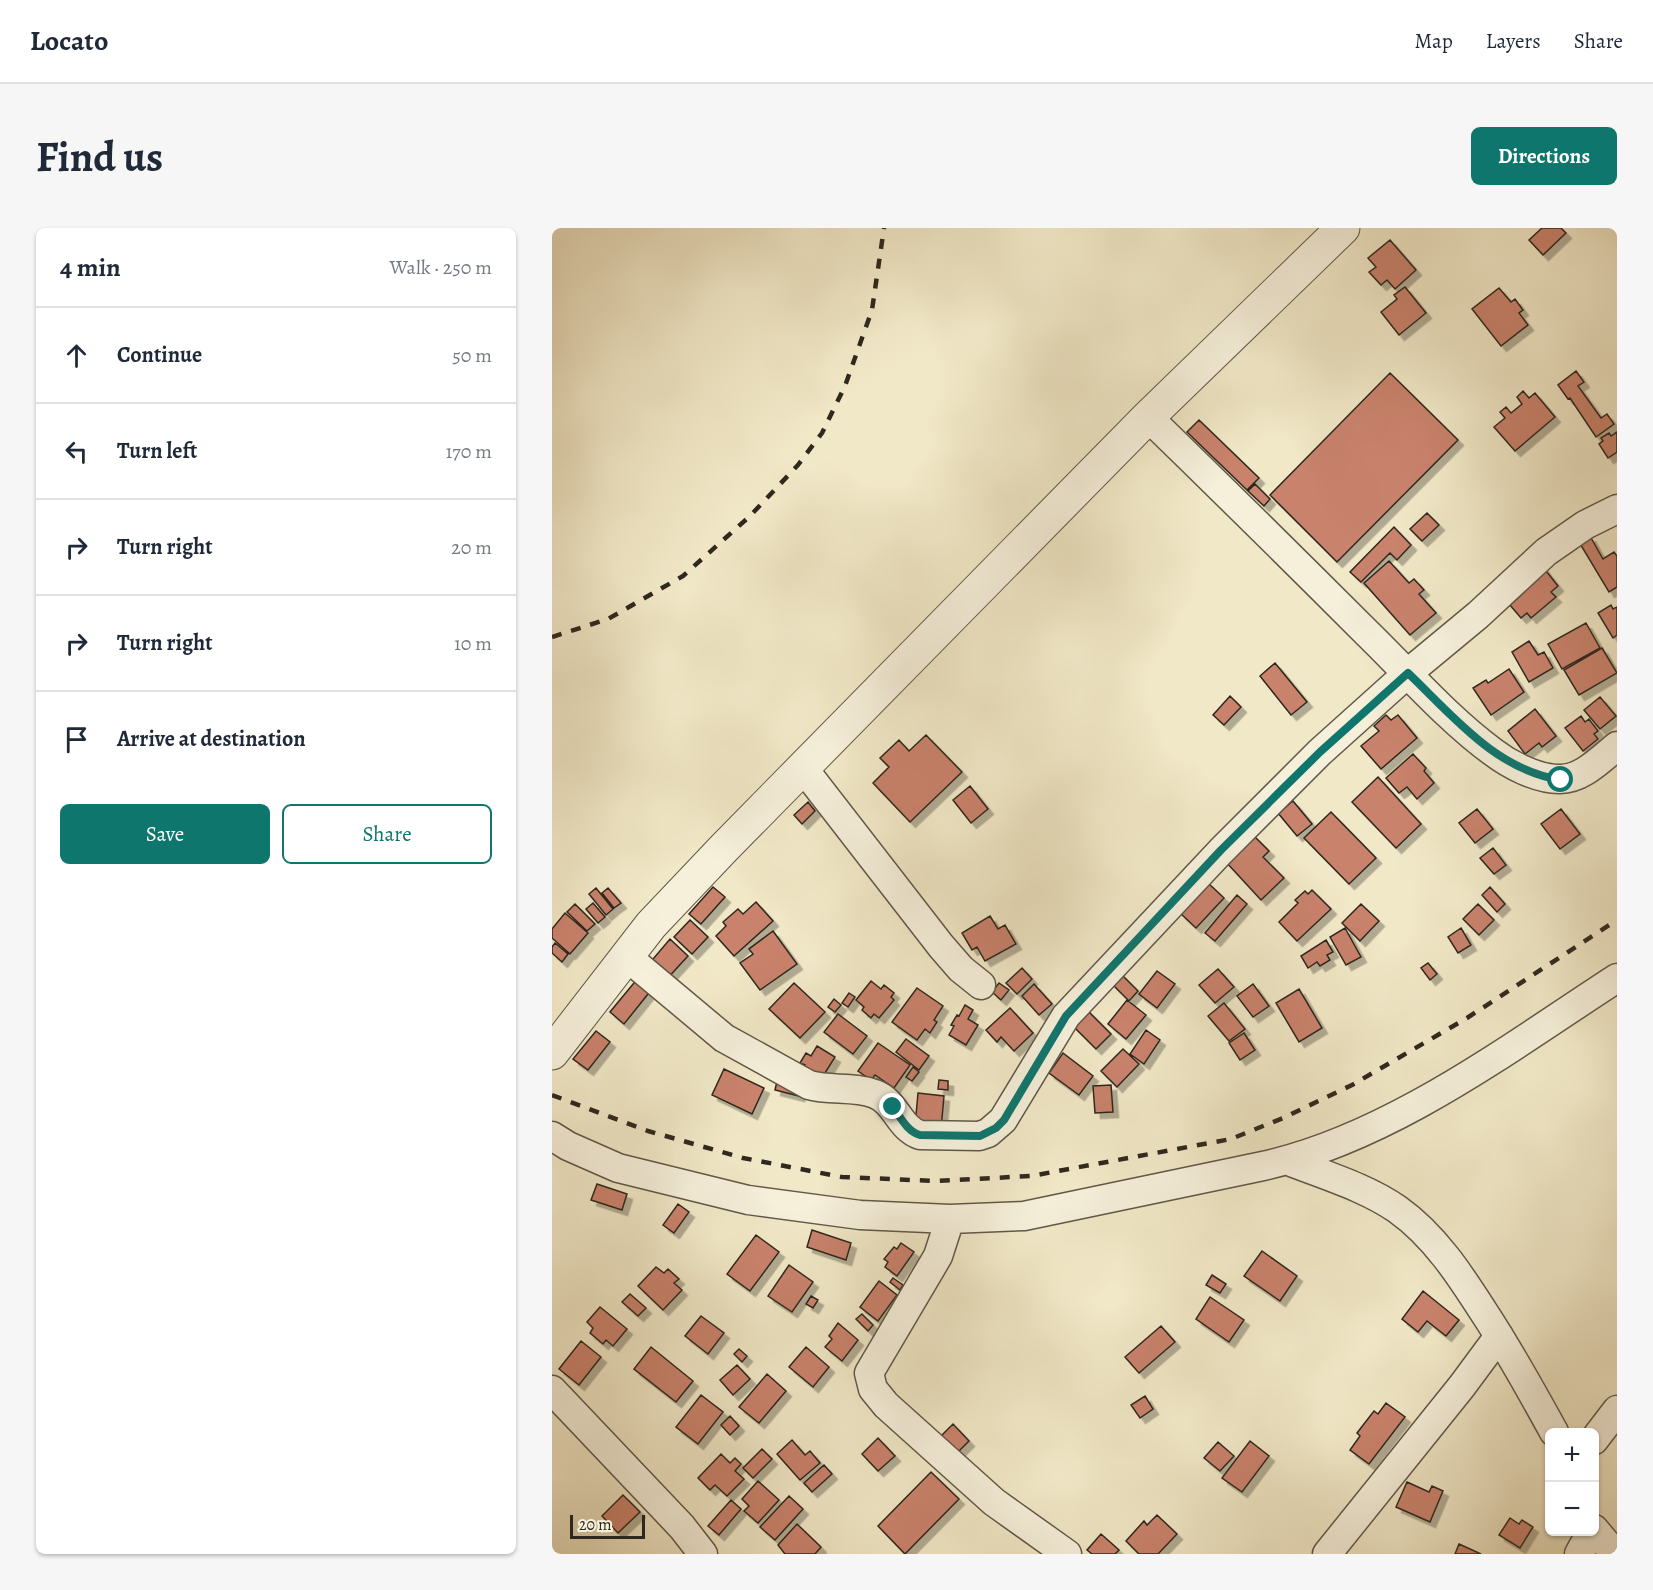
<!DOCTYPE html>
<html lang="en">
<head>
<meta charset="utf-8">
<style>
  :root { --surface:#fff; --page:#f6f6f7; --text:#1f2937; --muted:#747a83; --line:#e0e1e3; --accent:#0f766e }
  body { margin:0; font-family:Alegreya,serif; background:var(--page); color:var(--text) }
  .controls { position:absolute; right:18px; bottom:18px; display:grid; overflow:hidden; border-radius:9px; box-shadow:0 2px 4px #0004 }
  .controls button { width:54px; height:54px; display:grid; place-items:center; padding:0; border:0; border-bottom:2px solid var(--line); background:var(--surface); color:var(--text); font:30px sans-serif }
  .scale { position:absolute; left:18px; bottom:15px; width:75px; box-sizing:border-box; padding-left:6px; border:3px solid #2f281e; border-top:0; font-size:16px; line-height:21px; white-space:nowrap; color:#2f281e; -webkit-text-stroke:4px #f6f0db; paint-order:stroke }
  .stop { position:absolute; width:18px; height:18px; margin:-14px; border:4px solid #0f766e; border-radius:50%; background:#fff }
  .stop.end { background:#0f766e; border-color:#fff; box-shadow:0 2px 6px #0008 }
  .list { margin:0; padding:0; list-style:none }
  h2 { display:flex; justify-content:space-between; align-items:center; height:78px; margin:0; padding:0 24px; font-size:26px }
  h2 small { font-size:20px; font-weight:400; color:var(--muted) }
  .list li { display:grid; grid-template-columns:39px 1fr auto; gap:18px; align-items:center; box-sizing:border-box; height:96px; padding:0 24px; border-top:2px solid var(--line) }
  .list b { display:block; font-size:22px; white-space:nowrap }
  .list em { font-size:20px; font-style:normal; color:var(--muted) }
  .actions { display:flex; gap:12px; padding:18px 24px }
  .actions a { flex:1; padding:14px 0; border:2px solid var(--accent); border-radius:9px; text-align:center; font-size:21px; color:var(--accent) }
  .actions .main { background:var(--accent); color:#fff }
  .icon { flex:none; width:33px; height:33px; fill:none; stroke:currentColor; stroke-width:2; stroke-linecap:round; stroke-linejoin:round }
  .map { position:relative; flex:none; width:1065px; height:1326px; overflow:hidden; border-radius:9px }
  header { display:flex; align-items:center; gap:36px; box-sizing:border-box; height:84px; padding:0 30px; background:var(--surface); border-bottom:2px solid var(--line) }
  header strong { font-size:28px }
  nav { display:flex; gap:33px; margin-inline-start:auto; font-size:21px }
  .intro { display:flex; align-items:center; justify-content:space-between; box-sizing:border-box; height:144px; padding:0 36px }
  h1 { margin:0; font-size:42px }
  .button { padding:15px 27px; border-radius:9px; background:var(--accent); color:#fff; font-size:21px; font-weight:700 }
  main { display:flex; gap:36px; padding:0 36px }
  aside { flex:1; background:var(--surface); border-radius:9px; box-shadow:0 2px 4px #0004 }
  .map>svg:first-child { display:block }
</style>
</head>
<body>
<header>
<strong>Locato</strong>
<nav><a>Map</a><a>Layers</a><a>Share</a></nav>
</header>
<div class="intro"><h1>Find us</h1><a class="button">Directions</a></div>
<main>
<aside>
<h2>4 min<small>Walk · 250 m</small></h2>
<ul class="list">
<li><svg class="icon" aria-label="ahead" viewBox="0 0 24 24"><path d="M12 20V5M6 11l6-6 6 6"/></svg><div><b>Continue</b></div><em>50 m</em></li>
<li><svg class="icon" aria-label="left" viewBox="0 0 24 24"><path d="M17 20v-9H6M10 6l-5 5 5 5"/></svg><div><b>Turn left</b></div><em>170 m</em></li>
<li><svg class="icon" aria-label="right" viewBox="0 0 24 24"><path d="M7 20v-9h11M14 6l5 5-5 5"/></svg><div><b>Turn right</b></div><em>20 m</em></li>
<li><svg class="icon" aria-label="right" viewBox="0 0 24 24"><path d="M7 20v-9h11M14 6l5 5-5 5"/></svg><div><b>Turn right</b></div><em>10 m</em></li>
<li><svg class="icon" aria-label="arrive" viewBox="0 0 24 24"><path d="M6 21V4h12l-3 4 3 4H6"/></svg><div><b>Arrive at destination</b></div></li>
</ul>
<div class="actions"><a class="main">Save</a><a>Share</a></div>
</aside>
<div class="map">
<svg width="1065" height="1326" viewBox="0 0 1065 1326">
  <defs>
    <filter id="shadow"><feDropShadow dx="5.5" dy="5.5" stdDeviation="0" flood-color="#0004"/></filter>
  </defs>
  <rect width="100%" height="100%" fill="#f1e8c7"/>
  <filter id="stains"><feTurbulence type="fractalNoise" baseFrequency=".00333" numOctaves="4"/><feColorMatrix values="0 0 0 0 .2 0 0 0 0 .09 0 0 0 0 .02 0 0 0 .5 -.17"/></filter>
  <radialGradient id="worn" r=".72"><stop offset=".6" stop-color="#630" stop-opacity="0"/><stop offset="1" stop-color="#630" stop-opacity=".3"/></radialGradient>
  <path fill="#c9826c" stroke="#2f281e" stroke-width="1.5" filter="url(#shadow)" d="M 990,0 L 1009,0 L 1014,5 L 991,27 L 977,12 Z
    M 838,12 L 864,42 L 843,61 L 835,52 L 829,57 L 817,44 L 824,39 L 816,30 Z
    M 853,59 L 874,85 L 847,107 L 829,84 L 845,71 L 842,67 Z
    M 947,60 L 959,74 L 963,71 L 971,82 L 967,85 L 976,97 L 949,118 L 920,81 Z
    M 1024,143 L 1032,154 L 1026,158 L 1049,190 L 1055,186 L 1062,196 L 1044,209 L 1018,170 L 1016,171 L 1006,157 Z
    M 838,145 L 906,212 L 785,334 L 718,267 Z
    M 971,163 L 977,170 L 983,165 L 1003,189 L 963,223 L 942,199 L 953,190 L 948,184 L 954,179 L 959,185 L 970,176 L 965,169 Z
    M 647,192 L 707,250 L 695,262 L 635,204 Z
    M 1065,204 L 1065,224 L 1056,230 L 1047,216 L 1051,213 L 1049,210 L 1057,205 L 1059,208 Z
    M 703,256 L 718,271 L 712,278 L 696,263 Z
    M 875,285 L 887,297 L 870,313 L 858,301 Z
    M 842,299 L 859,317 L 845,332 L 838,325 L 809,354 L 798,344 Z
    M 1038,308 L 1051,331 L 1062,324 L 1065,328 L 1065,359 L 1057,364 L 1027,314 Z
    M 837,333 L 857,355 L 862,351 L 872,362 L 867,366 L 884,385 L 858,407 L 812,355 Z
    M 991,339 L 1006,358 L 999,364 L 1004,369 L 979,390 L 975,385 L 969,390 L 952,370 Z
    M 1059,377 L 1061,381 L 1065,379 L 1065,407 L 1061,410 L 1046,385 Z
    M 1034,395 L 1048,420 L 1010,441 L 996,416 Z
    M 977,413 L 986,427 L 992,424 L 1001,440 L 977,454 L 960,424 Z
    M 1050,420 L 1065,445 L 1027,467 L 1012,442 Z
    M 723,435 L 755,474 L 739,487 L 708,448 Z
    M 957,441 L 972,464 L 939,487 L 921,460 L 934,452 L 936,455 Z
    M 678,468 L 689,479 L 672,497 L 661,487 Z
    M 1048,469 L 1064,488 L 1048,501 L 1032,482 Z
    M 983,481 L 1004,508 L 990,519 L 987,515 L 973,526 L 956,503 Z
    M 834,487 L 839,492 L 846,487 L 865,510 L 829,541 L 809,518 L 827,503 L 822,498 Z
    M 1029,488 L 1033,494 L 1037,491 L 1046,503 L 1042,506 L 1046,511 L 1031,523 L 1013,500 Z
    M 374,507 L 410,544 L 358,594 L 321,555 L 337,539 L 328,530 L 347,512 L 357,523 Z
    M 861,526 L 874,540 L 872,543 L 882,555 L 865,571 L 855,559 L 847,565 L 834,550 Z
    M 826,549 L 869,596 L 844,620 L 800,574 Z
    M 418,558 L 436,581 L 419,595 L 401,572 Z
    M 741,573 L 760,596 L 745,608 L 726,585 Z
    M 256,574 L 263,583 L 250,596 L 242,587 Z
    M 925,581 L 941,601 L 923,615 L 907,595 Z
    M 1009,581 L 1028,606 L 1008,621 L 989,596 Z
    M 779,584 L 824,630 L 797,656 L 752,610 Z
    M 702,608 L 717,623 L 711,629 L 732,650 L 709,672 L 674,634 Z
    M 941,620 L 954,637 L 942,646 L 928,630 Z
    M 655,654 L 672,670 L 644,700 L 628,685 Z
    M 161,659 L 173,669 L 149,696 L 137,686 Z
    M 938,659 L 953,676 L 945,684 L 930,667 Z
    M 44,660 L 61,681 L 54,687 L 37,666 Z
    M 56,660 L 69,675 L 62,680 L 50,665 Z
    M 760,662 L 779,681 L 745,713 L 727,694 L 746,675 L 743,672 L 753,663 L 756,666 Z
    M 685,667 L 695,676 L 663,713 L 653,705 Z
    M 204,674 L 221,693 L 182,728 L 164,708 L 174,698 L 171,694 L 186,681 L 191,686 Z
    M 41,675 L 53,689 L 46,695 L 34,681 Z
    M 23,676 L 43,696 L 35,703 L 15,684 Z
    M 809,676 L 827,693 L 808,713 L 790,695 Z
    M 926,676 L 942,692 L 927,707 L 911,691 Z
    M 13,685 L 36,705 L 18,726 L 0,710 L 0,701 Z
    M 438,688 L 446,701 L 453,697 L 464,716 L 433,733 L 425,719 L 420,722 L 410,705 Z
    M 138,692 L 156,709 L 140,726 L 122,709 Z
    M 793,700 L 809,729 L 794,737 L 778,709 Z
    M 909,700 L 919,717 L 906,725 L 896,709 Z
    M 221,703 L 245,736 L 208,762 L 188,735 L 201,726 L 197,721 Z
    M 118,711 L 136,728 L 113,753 L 96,737 Z
    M 774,712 L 781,724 L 775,727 L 778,732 L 768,738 L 765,734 L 756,740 L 749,728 Z
    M 3,715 L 16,726 L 10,734 L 0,725 L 0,719 Z
    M 876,735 L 885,746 L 878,752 L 869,740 Z
    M 470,740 L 480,751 L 465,766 L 454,755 Z
    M 666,741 L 682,759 L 663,775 L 647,757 Z
    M 605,743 L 623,756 L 605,780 L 587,766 Z
    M 568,745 L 586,763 L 577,773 L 559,755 Z
    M 86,750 L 100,761 L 72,796 L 58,784 Z
    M 319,753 L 329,761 L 332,757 L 342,765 L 339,769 L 342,772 L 327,790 L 322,786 L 319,790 L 310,782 L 312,779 L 304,772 Z
    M 242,755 L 273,784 L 248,810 L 217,781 Z
    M 447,755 L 457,762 L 449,772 L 440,764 Z
    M 482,756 L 500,776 L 487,787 L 470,768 Z
    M 701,756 L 717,778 L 701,789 L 685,768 Z
    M 365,760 L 391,778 L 382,792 L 385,794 L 378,805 L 373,801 L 365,812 L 340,794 Z
    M 747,761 L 770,800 L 747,814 L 724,775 Z
    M 297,765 L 303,769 L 296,779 L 290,775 Z
    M 282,771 L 289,777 L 283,784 L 276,779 Z
    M 575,772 L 594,787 L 574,811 L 556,796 Z
    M 672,775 L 693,801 L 677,813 L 656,788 Z
    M 413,777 L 421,782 L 416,791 L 426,797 L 414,817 L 397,807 L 402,798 L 399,797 L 405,787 L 407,788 Z
    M 458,780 L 481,805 L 462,823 L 449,809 L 445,814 L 434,802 Z
    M 533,780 L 559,806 L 544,821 L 518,795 Z
    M 286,786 L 315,808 L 301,826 L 272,804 Z
    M 594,802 L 608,812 L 592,836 L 578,826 Z
    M 44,803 L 58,814 L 36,842 L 21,831 Z
    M 692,805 L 703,822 L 688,832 L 677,815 Z
    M 354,811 L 377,828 L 367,842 L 344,824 Z
    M 326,815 L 358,837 L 342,860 L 323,847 L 319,852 L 306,843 Z
    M 265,818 L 283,829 L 273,845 L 277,847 L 248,846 L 253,837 L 248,835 L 254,825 L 259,828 Z
    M 571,821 L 587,836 L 565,859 L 549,843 Z
    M 511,825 L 541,848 L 527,867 L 497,845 Z
    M 361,839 L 367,844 L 360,853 L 354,849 Z
    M 172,841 L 212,860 L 200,886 L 160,867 Z
    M 226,849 L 250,855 L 247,868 L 223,862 Z
    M 387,852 L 396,853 L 396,862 L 386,861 Z
    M 559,857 L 561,884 L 543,885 L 541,858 Z
    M 366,865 L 392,868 L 389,901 L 363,898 Z
    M 45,956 L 75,966 L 70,982 L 39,972 Z
    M 126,976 L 137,984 L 122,1005 L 111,997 Z
    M 260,1002 L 299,1015 L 294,1032 L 255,1019 Z
    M 204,1007 L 227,1024 L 198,1063 L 175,1046 Z
    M 349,1015 L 362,1024 L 345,1048 L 333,1039 L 336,1034 L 332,1031 L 342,1019 L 345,1021 Z
    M 710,1023 L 745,1048 L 728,1073 L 692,1048 Z
    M 237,1037 L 261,1054 L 240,1084 L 216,1068 Z
    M 104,1039 L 112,1045 L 116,1041 L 127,1051 L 122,1055 L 130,1062 L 111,1082 L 86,1058 Z
    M 660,1047 L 674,1056 L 668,1065 L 654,1057 Z
    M 341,1050 L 351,1057 L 348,1062 L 338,1054 Z
    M 327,1053 L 345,1067 L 326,1093 L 308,1079 Z
    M 871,1063 L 907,1092 L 894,1108 L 875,1093 L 866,1104 L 850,1091 Z
    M 78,1066 L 94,1080 L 86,1088 L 70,1074 Z
    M 259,1068 L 266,1072 L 261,1080 L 254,1076 Z
    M 658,1069 L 692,1092 L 677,1114 L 644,1091 Z
    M 48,1079 L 75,1101 L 61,1118 L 54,1112 L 51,1116 L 38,1105 L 41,1100 L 35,1094 Z
    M 310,1086 L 321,1097 L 316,1103 L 304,1091 Z
    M 149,1088 L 172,1105 L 156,1126 L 133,1108 Z
    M 286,1095 L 306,1112 L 290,1133 L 273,1119 L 280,1111 L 277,1108 Z
    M 609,1098 L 623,1114 L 587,1145 L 573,1129 Z
    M 29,1113 L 49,1129 L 27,1157 L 7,1141 Z
    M 99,1119 L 141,1153 L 124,1174 L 82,1141 Z
    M 254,1119 L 277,1139 L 261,1159 L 237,1139 Z
    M 187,1121 L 195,1128 L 190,1134 L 182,1126 Z
    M 185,1137 L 198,1151 L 181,1167 L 168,1152 Z
    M 215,1146 L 234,1163 L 207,1195 L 187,1179 Z
    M 149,1167 L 171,1184 L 146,1216 L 124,1199 Z
    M 593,1168 L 601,1181 L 588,1190 L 579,1177 Z
    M 834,1175 L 853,1189 L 817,1236 L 798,1222 L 808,1208 L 805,1205 L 822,1183 L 826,1186 Z
    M 178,1188 L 187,1198 L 178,1207 L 169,1197 Z
    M 401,1196 L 417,1213 L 405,1225 L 388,1209 Z
    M 326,1210 L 343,1228 L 326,1243 L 310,1226 Z
    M 240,1212 L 253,1227 L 258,1223 L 268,1235 L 248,1252 L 225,1226 Z
    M 698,1213 L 717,1228 L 690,1264 L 670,1250 Z
    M 666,1214 L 682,1228 L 668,1243 L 652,1230 Z
    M 210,1221 L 220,1231 L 201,1250 L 191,1240 Z
    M 169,1226 L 178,1235 L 183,1230 L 189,1236 L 183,1243 L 192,1251 L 175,1268 L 163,1257 L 158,1262 L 146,1250 Z
    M 272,1237 L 280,1246 L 260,1264 L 252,1255 Z
    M 379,1244 L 407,1271 L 353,1326 L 326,1298 Z
    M 206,1253 L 227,1272 L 206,1295 L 192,1283 L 197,1278 L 190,1271 Z
    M 855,1254 L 877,1264 L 880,1258 L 891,1263 L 878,1294 L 844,1279 Z
    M 71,1267 L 88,1284 L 66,1305 L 50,1288 Z
    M 237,1268 L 251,1281 L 223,1312 L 208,1299 Z
    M 179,1272 L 189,1281 L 167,1307 L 156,1298 Z
    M 605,1287 L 625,1306 L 606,1326 L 587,1326 L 574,1313 L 592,1293 L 595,1297 Z
    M 958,1290 L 967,1296 L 970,1292 L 981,1299 L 968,1320 L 947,1307 Z
    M 245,1296 L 269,1319 L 263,1326 L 233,1326 L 226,1317 Z
    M 549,1306 L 567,1322 L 563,1326 L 540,1326 L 535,1322 Z
    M 907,1316 L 929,1326 L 903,1326 Z"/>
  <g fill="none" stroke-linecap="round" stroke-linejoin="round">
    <g stroke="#605848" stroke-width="31">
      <path id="minor" d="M 596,189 C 670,261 743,333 816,406 C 855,444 897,492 941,524 C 958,537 985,551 1007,551 C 1029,552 1049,531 1065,518
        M 251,540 L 389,718 L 409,741 L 429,757
        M 74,728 L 172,810 L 257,857 C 278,863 302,858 323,866 C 344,874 347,900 368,907 L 427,908 L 436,905 L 451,892 L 514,788 L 669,623 L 768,524 L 856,445 L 926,387 L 994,324 L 1033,297 L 1065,281
        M 0,908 L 16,918 L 66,940 L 196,972 L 308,987 L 398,991 L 472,988 L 711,938 C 838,910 957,820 1065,750
        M 737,933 C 772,947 813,959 845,981 C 883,1008 908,1047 933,1086 C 958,1124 980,1164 1002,1204
        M 398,991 L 386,1028 L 317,1145 L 321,1161 L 334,1177 L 442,1274 L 515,1326
        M 0,1162 L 130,1299 L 151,1326
        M 1042,1212 L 1065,1182
        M 1042,1301 L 1063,1326
        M 775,1326 L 910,1158 L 947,1108
        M 1027,1326 L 1039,1304"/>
    </g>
    <g stroke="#605848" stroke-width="35">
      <path id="tertiary" d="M 0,825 L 99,697 L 172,620 L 596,189 L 791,0"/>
    </g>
    <use href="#minor" stroke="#f6f0db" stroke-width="28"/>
    <use href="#tertiary" stroke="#f6f0db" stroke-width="33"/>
    <path stroke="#2f281e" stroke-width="4.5" stroke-dasharray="10 10" stroke-linecap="butt" d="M 0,409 L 56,391 L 131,348 L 198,288 L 246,237 L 270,205 L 293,158 L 320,82 L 332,0
      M 0,867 L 96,903 L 191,930 L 290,949 L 384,953 L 479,948 L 679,911 L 731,890 L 800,857 L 915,790 L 1065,692"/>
  </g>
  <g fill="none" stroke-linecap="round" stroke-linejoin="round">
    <path stroke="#0f766e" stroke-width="8" d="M 341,879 C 349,890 355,903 368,907 L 428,908 L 444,900 L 452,892 L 514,788 L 669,622 L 768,524 L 856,445 C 901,488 944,542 1009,552"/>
  </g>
  <rect width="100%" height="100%" filter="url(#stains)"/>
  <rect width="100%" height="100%" fill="url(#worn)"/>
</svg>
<div class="controls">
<button>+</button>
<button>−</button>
</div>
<div class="scale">20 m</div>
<div class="stop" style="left:1009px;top:552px"></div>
<div class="stop end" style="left:341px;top:879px"></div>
</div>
</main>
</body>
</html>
